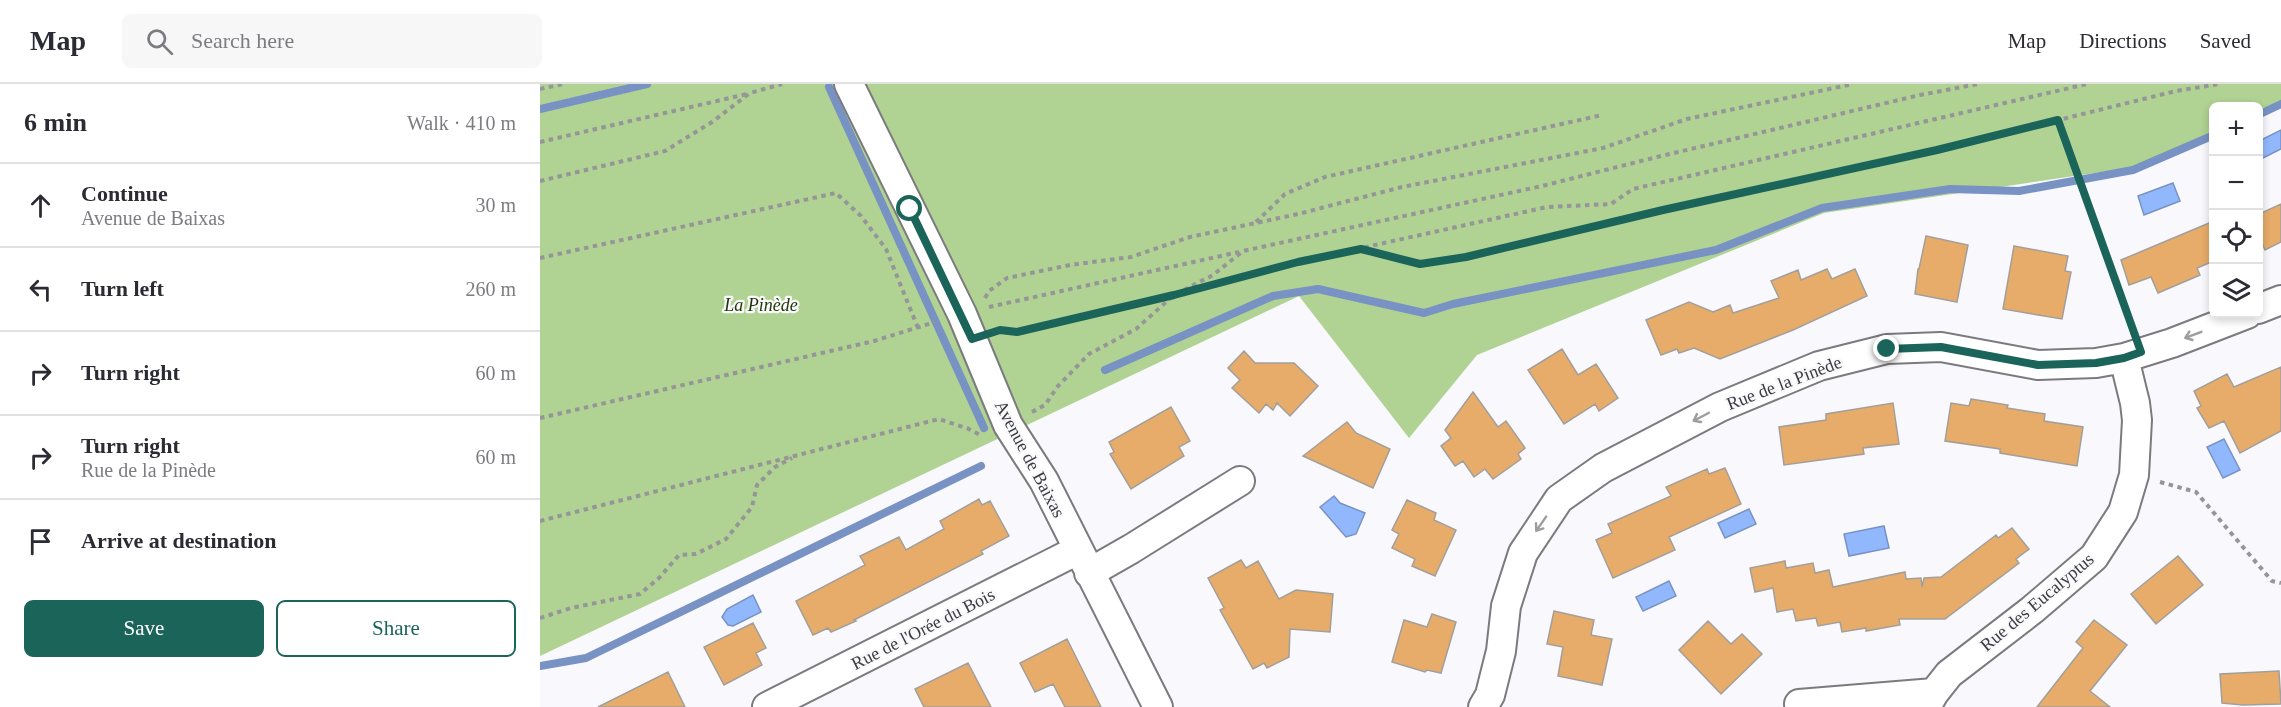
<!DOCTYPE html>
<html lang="en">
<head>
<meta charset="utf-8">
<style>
  :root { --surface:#fff; --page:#f7f7f7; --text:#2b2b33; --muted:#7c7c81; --line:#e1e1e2; --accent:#1b645a }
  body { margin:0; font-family:Georgia,serif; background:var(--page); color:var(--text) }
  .controls { position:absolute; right:18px; top:18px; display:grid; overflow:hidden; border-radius:9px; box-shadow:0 3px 9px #0003 }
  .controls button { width:54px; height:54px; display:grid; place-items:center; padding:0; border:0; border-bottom:2px solid var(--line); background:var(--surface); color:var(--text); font:30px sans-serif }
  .stop { position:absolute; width:18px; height:18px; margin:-14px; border:4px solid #1b645a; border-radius:50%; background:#fff }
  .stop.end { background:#1b645a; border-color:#fff; box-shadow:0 2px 6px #0008 }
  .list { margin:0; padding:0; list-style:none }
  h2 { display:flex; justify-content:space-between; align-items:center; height:78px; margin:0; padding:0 24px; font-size:26px }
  h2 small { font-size:20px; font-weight:400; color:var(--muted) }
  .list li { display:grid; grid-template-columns:39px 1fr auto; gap:18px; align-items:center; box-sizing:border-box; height:84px; padding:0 24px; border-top:2px solid var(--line) }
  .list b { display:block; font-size:22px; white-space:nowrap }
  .list p { margin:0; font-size:20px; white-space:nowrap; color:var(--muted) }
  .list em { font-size:20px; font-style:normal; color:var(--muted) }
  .actions { display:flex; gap:12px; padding:18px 24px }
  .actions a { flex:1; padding:14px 0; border:2px solid var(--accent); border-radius:9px; text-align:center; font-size:21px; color:var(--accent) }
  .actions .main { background:var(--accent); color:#fff }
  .icon { flex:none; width:33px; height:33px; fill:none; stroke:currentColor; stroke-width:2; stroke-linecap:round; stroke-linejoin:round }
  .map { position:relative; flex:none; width:1741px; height:623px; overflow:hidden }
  header { display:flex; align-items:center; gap:36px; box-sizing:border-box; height:84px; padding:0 30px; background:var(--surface); border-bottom:2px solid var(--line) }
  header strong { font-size:28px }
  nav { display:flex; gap:33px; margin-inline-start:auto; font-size:21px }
  .search { width:420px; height:54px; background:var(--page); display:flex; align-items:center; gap:15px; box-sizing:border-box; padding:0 21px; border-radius:9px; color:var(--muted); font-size:22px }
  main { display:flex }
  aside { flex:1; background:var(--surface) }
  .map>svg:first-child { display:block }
</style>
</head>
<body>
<header>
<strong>Map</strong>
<div class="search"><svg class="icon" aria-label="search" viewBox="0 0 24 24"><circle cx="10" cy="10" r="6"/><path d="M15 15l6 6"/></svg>Search here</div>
<nav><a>Map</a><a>Directions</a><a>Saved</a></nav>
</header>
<main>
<aside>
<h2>6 min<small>Walk · 410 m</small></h2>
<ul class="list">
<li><svg class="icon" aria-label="ahead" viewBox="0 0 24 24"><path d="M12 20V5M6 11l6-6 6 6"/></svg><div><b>Continue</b><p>Avenue de Baixas</p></div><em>30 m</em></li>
<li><svg class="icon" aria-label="left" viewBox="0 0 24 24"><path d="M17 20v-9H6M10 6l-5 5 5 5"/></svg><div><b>Turn left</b></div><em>260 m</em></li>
<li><svg class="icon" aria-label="right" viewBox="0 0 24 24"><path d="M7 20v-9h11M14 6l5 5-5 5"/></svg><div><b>Turn right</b></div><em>60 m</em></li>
<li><svg class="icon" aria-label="right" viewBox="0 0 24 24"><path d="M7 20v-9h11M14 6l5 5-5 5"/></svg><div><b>Turn right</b><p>Rue de la Pinède</p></div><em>60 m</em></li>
<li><svg class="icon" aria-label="arrive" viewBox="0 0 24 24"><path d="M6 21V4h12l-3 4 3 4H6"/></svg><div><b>Arrive at destination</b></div></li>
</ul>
<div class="actions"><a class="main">Save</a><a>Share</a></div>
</aside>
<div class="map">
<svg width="1741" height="623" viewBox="0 0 1741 623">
  <rect width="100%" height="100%" fill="#f9f8fd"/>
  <path fill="#b0d292" d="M 0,0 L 1741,0 L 1741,21 L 1719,31 L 1718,22 L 1674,22 L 1673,52 L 1608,81 L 1284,129 L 937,271 L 869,354 L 759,212 L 0,572 Z"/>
  <path fill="#91b8fd" stroke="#7892c3" stroke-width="1.5" d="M 1741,46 L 1741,65 L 1719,76 L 1719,57 Z
    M 1633,99 L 1640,117 L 1604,131 L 1598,112 Z
    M 1684,355 L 1700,386 L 1683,394 L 1667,363 Z
    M 794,412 L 800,419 L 825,429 L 816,450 L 806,453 L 780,423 Z
    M 1209,425 L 1216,440 L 1185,454 L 1178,439 Z
    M 1344,442 L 1349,464 L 1309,472 L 1304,450 Z
    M 1129,497 L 1136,512 L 1103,527 L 1096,513 Z
    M 213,511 L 221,528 L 193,542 L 188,541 L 182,533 L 187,525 Z"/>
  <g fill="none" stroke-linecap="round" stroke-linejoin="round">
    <path stroke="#7892c3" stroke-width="8" d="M 289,3 L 444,344
      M 0,25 L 107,0
      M 1718,31 L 1741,20
      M 565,286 L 733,212 L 778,205 L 884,229 L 913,220 L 1176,166 L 1282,124 L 1410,105 L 1479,107 L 1593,86 L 1674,51
      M 0,582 L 46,574 L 441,382"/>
  </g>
  <path fill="#e7ac6a" stroke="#a29f9b" stroke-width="1.5" d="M 1741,120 L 1741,158 L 1725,166 L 1719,152 L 1719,130 Z
    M 1674,137 L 1674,177 L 1657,184 L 1660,191 L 1618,209 L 1611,193 L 1589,201 L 1581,176 Z
    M 1386,152 L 1428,161 L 1417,218 L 1375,210 L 1378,185 L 1379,185 Z
    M 1474,162 L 1528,172 L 1525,187 L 1531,188 L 1522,235 L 1463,225 Z
    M 1287,185 L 1292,195 L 1315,185 L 1327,212 L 1253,246 L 1180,275 L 1154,264 L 1139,269 L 1137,265 L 1121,271 L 1106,236 L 1149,218 L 1173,228 L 1190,221 L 1193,229 L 1239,214 L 1231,197 L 1258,186 L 1261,196 Z
    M 1022,265 L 1038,291 L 1056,280 L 1078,314 L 1059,327 L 1055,320 L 1024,340 L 988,286 Z
    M 704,267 L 715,279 L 754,279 L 778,302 L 750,332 L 737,319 L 733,326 L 726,320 L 719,329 L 692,304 L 700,296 L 688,284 Z
    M 1741,283 L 1741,347 L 1700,369 L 1684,337 L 1669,344 L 1657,324 L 1661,322 L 1654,307 L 1687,290 L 1694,303 Z
    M 933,308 L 958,343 L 966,337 L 985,364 L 978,370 L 981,375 L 953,395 L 945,385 L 934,393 L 923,377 L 915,382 L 901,362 L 911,354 L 905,346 Z
    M 1431,315 L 1468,321 L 1467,324 L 1505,330 L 1504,337 L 1543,343 L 1537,382 L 1460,369 L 1460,365 L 1405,357 L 1411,319 L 1429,322 Z
    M 1353,319 L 1359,360 L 1323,364 L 1324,370 L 1244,381 L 1239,343 L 1286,336 L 1286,330 Z
    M 631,323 L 650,357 L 639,363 L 644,372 L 591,405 L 570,370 L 574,368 L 569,358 Z
    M 807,338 L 816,349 L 850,365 L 833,404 L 763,372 Z
    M 1185,384 L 1201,420 L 1129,453 L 1135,466 L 1073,494 L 1056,456 L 1072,449 L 1068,440 L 1131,412 L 1126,403 L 1167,385 L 1169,390 Z
    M 439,415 L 442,421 L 450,417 L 469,452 L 441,467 L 443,470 L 314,536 L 316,537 L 291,548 L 288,544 L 273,551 L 256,517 L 325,481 L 320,472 L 359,453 L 366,466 L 404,445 L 400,437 Z
    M 867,416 L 896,429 L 894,436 L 916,446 L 895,492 L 872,482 L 875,475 L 852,464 L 859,450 L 852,446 Z
    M 1472,444 L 1489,465 L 1476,475 L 1479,479 L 1405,535 L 1359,535 L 1360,541 L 1326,547 L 1326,544 L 1302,548 L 1300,538 L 1278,542 L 1276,534 L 1256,537 L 1253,525 L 1237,528 L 1233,504 L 1215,508 L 1210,484 L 1245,477 L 1246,484 L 1273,479 L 1275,489 L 1289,486 L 1293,503 L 1365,488 L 1366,495 L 1381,494 L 1382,503 L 1384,494 L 1401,493 L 1456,451 L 1458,454 Z
    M 1638,472 L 1663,501 L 1616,540 L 1591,510 Z
    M 701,476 L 706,484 L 718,477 L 739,515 L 756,506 L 793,510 L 790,548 L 750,545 L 749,573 L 727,584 L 724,579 L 713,585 L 680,526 L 684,524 L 668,494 Z
    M 1014,527 L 1054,536 L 1051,551 L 1072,555 L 1062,601 L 1018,592 L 1023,563 L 1007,560 Z
    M 892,530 L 916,538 L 901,589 L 887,586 L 885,588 L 852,578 L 864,536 L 887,543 Z
    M 1554,536 L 1587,561 L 1550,607 L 1570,623 L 1497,623 L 1543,564 L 1536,558 Z
    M 1168,537 L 1191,560 L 1202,550 L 1222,570 L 1181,610 L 1139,566 Z
    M 213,539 L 226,564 L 216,569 L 222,581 L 184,601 L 164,563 Z
    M 527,555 L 561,623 L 525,623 L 513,600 L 495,608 L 480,579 Z
    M 428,579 L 451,623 L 384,623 L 375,605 Z
    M 1739,587 L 1741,620 L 1703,621 L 1682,619 L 1680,590 Z
    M 128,588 L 145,623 L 58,623 Z"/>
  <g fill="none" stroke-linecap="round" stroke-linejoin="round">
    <g stroke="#7b7a7e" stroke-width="32">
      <path id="minor" d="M 309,0 L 422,230 L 468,341 L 504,397 L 618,623
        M 1718,225 L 1741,216
        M 549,489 L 591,465 L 700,397
        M 1259,620 L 1394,609
        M 227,623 L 538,466
        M 943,623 L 950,611 L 961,567 L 966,522 L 983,469 L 1019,415 L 1063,384 L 1180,323 L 1279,282 L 1347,265 L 1401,263 L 1498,281 L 1556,279 L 1584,274 L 1632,259 L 1707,230
        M 1386,623 L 1394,609 L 1409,590 L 1492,526 L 1554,473 L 1583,428 L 1594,391 L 1597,336 L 1595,319 L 1584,274"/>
    </g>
    <path stroke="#969598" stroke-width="4" stroke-dasharray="4.5 4.5" stroke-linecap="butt" d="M 0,5 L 23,0
      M 1518,36 L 1592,242
      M 0,58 L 207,10
      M 0,97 L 125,67 L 172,38 L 210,9 L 242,0
      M 716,138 L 745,110 L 785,93 L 1062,31
      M 822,165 L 880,180 L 926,173 L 1217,105 L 1397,66 L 1636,7 L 1679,0
      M 0,174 L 296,109 L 321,132 L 346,165 L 378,244
      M 641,209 L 758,178 L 1007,123 L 1071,120 L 1093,105 L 1547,0
      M 445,214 L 449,207 L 467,194 L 530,181 L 591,173 L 650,153 L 758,130 L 862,103 L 1063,64 L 1147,35 L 1313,0
      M 449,223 L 699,168
      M 460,246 L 477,248 L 634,211
      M 492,328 L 505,321 L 518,302 L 549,270 L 596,245 L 634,211 L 673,191 L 703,167 L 1002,102 L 1117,73 L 1380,11 L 1438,0
      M 0,334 L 334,257 L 395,238
      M 1620,398 L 1656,408 L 1732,497 L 1741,499
      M 0,437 L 399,335 L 429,345 L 442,352
      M 0,534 L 31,524 L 100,510 L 119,494 L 139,471 L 156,470 L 186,455 L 212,423 L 217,401 L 235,383 L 252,374"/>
    <use href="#minor" stroke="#fff" stroke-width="28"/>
  </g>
  <defs><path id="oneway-shaft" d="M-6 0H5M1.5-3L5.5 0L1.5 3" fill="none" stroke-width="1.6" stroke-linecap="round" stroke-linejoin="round" transform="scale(1.5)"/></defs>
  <g stroke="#9e9d9e">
    <use href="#oneway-shaft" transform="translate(1653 251) rotate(159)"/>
    <use href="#oneway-shaft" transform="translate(1161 333) rotate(152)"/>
    <use href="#oneway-shaft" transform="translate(1001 440) rotate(125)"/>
  </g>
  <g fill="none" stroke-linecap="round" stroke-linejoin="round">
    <path stroke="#1b645a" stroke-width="8" d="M 370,125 L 432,255 L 460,246 L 477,248 L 634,211 L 758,178 L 821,165 L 880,180 L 926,173 L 1123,126 L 1397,66 L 1518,36 L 1601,268 L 1584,274 L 1556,279 L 1498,281 L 1401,263 L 1347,265"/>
  </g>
  <g text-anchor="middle" stroke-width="4.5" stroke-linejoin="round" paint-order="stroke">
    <g font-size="18" font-style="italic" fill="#1f3600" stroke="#f9f8fd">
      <text x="221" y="227">La Pinède</text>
    </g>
    <g font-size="18" fill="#3c3b3d" stroke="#f9f8fd">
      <text transform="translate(1244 299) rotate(-21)" y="6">Rue de la Pinède</text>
      <text transform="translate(490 375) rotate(62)" y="6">Avenue de Baixas</text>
      <text transform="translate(1497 518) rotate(-40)" y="6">Rue des Eucalyptus</text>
      <text transform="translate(383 545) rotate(-27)" y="6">Rue de l'Orée du Bois</text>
    </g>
  </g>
</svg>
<div class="controls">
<button>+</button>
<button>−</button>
<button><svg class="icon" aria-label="locate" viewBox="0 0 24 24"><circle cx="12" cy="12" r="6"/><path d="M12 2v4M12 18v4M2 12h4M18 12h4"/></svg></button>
<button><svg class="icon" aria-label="layers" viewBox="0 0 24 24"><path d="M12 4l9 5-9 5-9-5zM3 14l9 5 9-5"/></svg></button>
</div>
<div class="stop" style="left:370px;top:125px"></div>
<div class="stop end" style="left:1347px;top:265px"></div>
</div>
</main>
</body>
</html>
